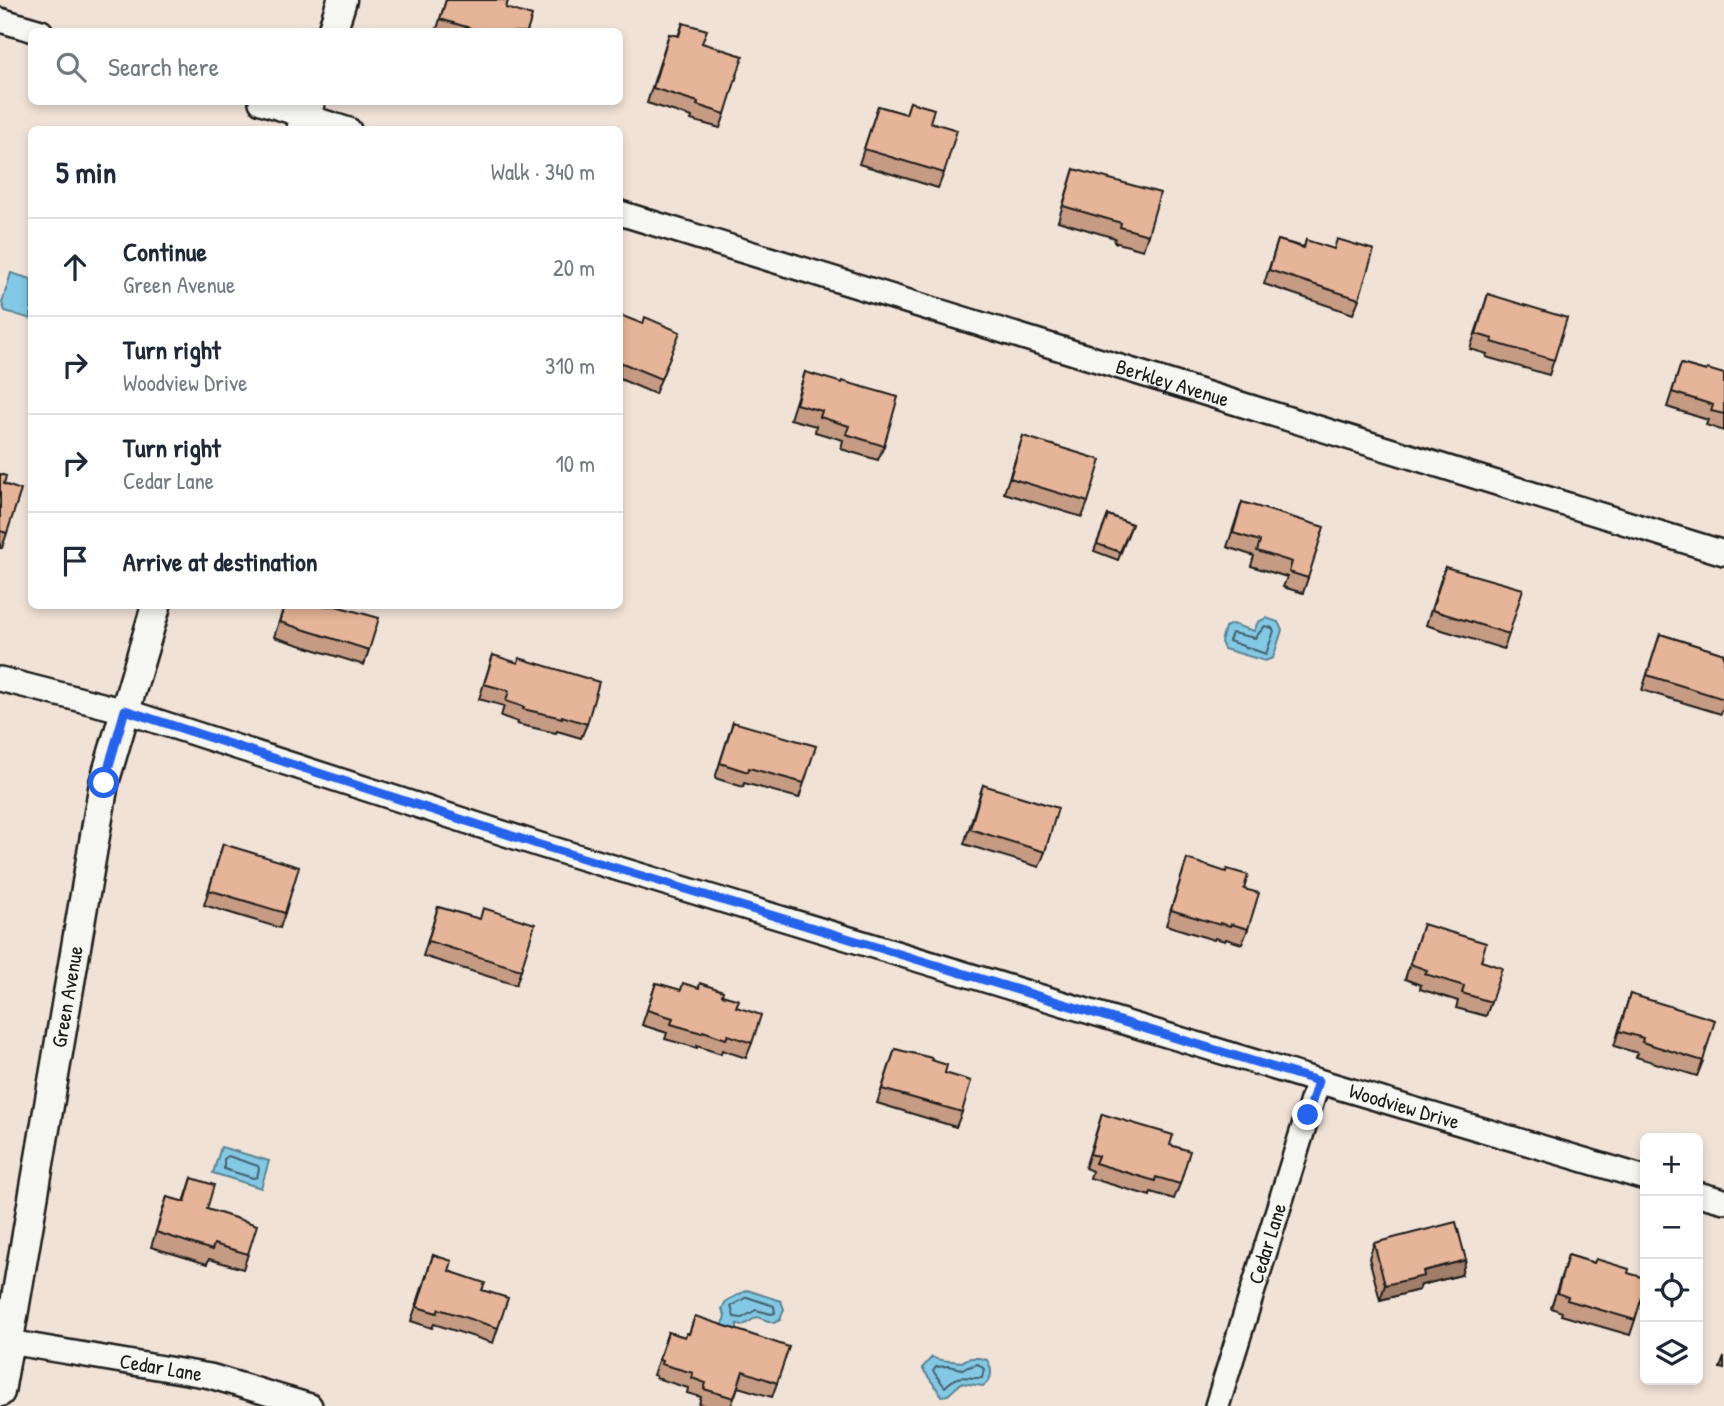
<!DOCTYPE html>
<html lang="en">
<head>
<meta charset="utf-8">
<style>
  :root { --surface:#fff; --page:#f6f6f7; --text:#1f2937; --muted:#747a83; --line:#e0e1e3 }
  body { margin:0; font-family:"Patrick Hand",sans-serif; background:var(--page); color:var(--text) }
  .controls { position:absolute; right:21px; bottom:21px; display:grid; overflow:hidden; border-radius:10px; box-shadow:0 4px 10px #0003 }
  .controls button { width:63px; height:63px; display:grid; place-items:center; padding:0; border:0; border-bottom:2px solid var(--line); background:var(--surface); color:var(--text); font:35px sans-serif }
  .stop { position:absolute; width:21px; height:21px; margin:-16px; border:5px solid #2563eb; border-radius:50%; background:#fff }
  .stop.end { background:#2563eb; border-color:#fff; box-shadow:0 2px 7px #0008 }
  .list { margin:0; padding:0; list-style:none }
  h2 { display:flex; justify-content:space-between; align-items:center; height:91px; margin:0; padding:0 28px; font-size:30px }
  h2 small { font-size:23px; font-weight:400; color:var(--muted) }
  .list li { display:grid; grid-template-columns:46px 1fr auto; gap:21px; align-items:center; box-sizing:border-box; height:98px; padding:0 28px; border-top:2px solid var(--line) }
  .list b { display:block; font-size:26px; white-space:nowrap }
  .list p { margin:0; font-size:23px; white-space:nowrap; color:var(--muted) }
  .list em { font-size:23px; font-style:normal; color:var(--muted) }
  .icon { flex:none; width:38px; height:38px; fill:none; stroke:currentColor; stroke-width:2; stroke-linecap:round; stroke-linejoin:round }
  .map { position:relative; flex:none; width:1724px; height:1406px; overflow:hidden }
  .search { position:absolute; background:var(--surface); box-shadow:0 4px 10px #0003; left:28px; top:28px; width:595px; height:77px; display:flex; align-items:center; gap:18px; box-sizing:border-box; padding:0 24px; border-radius:10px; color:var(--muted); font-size:26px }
  .panel { position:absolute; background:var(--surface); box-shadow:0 4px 10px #0003; left:28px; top:126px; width:595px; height:483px; border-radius:10px }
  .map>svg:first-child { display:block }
</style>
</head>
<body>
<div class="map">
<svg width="1724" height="1406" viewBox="0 0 1724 1406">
  <rect width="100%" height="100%" fill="#f1e2d7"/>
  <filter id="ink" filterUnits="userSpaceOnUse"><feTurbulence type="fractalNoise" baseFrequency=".0143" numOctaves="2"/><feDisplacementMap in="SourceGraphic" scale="14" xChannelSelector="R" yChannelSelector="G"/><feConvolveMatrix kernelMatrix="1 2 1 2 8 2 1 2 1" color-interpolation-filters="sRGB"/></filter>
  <g filter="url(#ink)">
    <path fill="#83c8e4" stroke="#5a8394" stroke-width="2" d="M 11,273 L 31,279 L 31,319 L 5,311 L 2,303 Z
      M 1266,618 L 1278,622 L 1282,630 L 1273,658 L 1265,661 L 1224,649 L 1221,642 L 1225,627 L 1232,624 L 1254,631 L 1258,622 Z
      M 221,1147 L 269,1161 L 261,1188 L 213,1173 Z
      M 747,1290 L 781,1301 L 784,1309 L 780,1320 L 774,1323 L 757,1317 L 742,1326 L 737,1324 L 737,1329 L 732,1332 L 724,1329 L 723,1324 L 725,1315 L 722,1309 L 726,1301 Z
      M 932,1357 C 940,1362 952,1360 962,1362 C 969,1356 978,1357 987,1360 C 993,1370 993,1379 983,1386 L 961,1383 L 948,1395 L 942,1396 L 922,1368 Z"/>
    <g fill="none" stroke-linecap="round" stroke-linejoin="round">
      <path stroke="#45616c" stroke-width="2" d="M 1265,626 L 1272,628 L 1274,631 L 1266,654 L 1229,641 L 1232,633 L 1255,638 Z
        M 228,1156 L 258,1166 L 259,1169 L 257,1177 L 253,1178 L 224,1169 L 224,1159 Z
        M 747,1297 L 774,1306 L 775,1313 L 771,1314 L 756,1310 L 742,1318 L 734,1317 L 731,1306 Z
        M 978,1364 L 984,1369 L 982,1378 C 963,1379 960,1372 945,1387 L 933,1371 L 936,1367 L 949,1366 L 962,1369 Z"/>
      <g stroke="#1c1c1c" stroke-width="28">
        <g id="minor">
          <path d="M 0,20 L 41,32"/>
          <path d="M 261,102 L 349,130"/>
          <path id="s1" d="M 620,213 L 1724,553"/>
          <path id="s2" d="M 0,679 L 125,711 L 540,845 L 1318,1081 L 1645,1178"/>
          <path d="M 1698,1194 L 1724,1201"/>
          <path id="s3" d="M 9,1342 L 210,1376 L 310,1406"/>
          <path id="s4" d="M 1217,1406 L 1318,1081"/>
        </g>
      </g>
      <g stroke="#1c1c1c" stroke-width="33">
        <g id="tertiary">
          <path d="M 332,32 L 342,0"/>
          <path d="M 301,130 L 310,102"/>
          <path id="s5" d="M 0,1392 L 104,783 L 156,606"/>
        </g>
      </g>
      <use href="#minor" stroke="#f6f6f2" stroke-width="23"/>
      <use href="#tertiary" stroke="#f6f6f2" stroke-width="28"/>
    </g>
    <path fill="#c69b83" stroke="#1c1c1c" stroke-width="2" d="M 446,0 L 508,0 L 506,8 L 527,32 L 436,32 Z
      M 683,23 L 702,43 L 725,114 L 720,128 L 691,120 L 692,117 L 647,103 L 669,34 L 678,36 Z
      M 910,102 L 930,122 L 944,173 L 938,188 L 859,164 L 878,106 L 906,114 Z
      M 1074,169 L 1148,235 L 1143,250 L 1114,242 L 1115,238 L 1058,221 Z
      M 1278,240 L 1304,247 L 1306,240 L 1359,299 L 1353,314 L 1264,284 Z
      M 1488,294 L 1554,360 L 1549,375 L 1486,357 L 1487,354 L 1470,349 Z
      M 620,315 L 674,346 L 655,394 L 620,379 Z
      M 1681,364 L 1706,371 L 1724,374 L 1724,431 L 1706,425 L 1708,420 L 1667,407 Z
      M 805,372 L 884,446 L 878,460 L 841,449 L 843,440 L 815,432 L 816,426 L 790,419 Z
      M 1023,436 L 1088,502 L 1082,517 L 1004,493 Z
      M 0,474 L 4,484 L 7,533 L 2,548 L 0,548 Z
      M 1242,502 L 1308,578 L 1303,593 L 1283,587 L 1287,577 L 1251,566 L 1254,556 L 1227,547 Z
      M 1108,515 L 1132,524 L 1118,560 L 1094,551 Z
      M 1445,567 L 1509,634 L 1504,649 L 1426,625 Z
      M 284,606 L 336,606 L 369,650 L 364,665 L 274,637 Z
      M 1660,634 L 1724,654 L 1724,705 L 1721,714 L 1642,690 Z
      M 493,655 L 587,724 L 581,738 L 557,731 L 556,733 L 517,724 L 518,722 L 501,716 L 504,706 L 479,699 Z
      M 733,722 L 804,783 L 799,798 L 744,783 L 743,787 L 715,778 Z
      M 983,785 L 1045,852 L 1039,867 L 964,844 Z
      M 223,844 L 285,913 L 280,928 L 204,905 Z
      M 1187,859 L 1244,889 L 1248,929 L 1242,944 L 1226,939 L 1225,941 L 1215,938 L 1214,940 L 1166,925 Z
      M 438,907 L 479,919 L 521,970 L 516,985 L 423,956 Z
      M 1423,924 L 1481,961 L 1491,1002 L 1486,1016 L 1456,1008 L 1458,1001 L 1420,989 L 1421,985 L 1405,979 Z
      M 656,983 L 680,990 L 722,995 L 736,1007 L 752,1043 L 746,1058 L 722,1050 L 721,1054 L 697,1046 L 697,1048 L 665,1039 L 667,1033 L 642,1025 Z
      M 1630,994 L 1703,1061 L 1697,1076 L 1636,1057 L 1638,1053 L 1614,1046 Z
      M 895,1049 L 931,1060 L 945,1073 L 962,1112 L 956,1127 L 877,1103 Z
      M 1102,1114 L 1170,1145 L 1180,1184 L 1174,1199 L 1151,1192 L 1150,1196 L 1090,1178 L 1092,1171 L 1085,1168 Z
      M 192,1178 L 207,1209 L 248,1254 L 243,1269 L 209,1259 L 207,1264 L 151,1247 L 167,1197 L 184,1202 Z
      M 1374,1243 L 1461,1275 L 1421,1285 L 1419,1290 L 1380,1300 L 1369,1258 Z
      M 433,1255 L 449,1271 L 482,1290 L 498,1328 L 493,1343 L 434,1324 L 432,1328 L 411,1321 Z
      M 1568,1255 L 1628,1273 L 1635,1320 L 1630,1335 L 1561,1315 L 1562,1312 L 1551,1308 Z
      M 695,1316 L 777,1383 L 772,1397 L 738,1387 L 731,1406 L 707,1406 L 699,1404 L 701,1397 L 687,1393 L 688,1388 L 656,1378 L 656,1376 L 653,1375 L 668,1332 L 685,1337 L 689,1334 Z
      M 1724,1357 L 1724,1369 L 1720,1368 Z"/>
    <path fill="#a17e6a" stroke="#1c1c1c" stroke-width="2" d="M 1466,1260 L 1461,1275 L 1421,1285 L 1419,1290 L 1380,1300 L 1385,1285 L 1423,1271 Z"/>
    <path fill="#e6b498" stroke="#1c1c1c" stroke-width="2" d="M 446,0 L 508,0 L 506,8 L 532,16 L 527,32 L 483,32 L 440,19 Z
      M 683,23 L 707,30 L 702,43 L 743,56 L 725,114 L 697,105 L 698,102 L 653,88 L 669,34 L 679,36 Z
      M 910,102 L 934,109 L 930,122 L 957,130 L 944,173 L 864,149 L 878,106 L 906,114 Z
      M 1074,169 L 1160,193 L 1148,235 L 1120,227 L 1121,223 L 1063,206 Z
      M 1337,239 L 1374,250 L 1359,299 L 1269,270 L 1278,240 L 1304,248 L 1306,240 L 1334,249 Z
      M 1488,294 L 1567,318 L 1554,360 L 1492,342 L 1493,339 L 1476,334 Z
      M 620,315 L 643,324 L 645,317 L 680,332 L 661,379 L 620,362 Z
      M 1681,364 L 1706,371 L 1707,369 L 1724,374 L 1724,414 L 1711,411 L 1713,405 L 1672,392 Z
      M 805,372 L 842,383 L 842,381 L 898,397 L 884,446 L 846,434 L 849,426 L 820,417 L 822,411 L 796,404 Z
      M 1023,436 L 1101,460 L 1088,502 L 1010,478 Z
      M 0,474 L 6,476 L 4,484 L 21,490 L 7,533 L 0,531 Z
      M 1242,502 L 1324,527 L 1308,578 L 1289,572 L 1292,562 L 1257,551 L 1260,541 L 1233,533 Z
      M 1108,515 L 1132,524 L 1120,552 L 1097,544 Z
      M 1445,567 L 1523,589 L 1509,634 L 1432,610 Z
      M 285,606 L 336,606 L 379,618 L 369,650 L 280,622 Z
      M 1660,634 L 1724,654 L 1724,699 L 1647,675 Z
      M 493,655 L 518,663 L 519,658 L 599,682 L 587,724 L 562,716 L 562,718 L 523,709 L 524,707 L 506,701 L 509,691 L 484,684 Z
      M 733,722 L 816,746 L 804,783 L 749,768 L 748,772 L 720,763 Z
      M 983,785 L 1058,808 L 1045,852 L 970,829 Z
      M 223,844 L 299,867 L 285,913 L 209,890 Z
      M 1187,859 L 1226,872 L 1227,869 L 1248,875 L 1244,889 L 1259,893 L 1248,929 L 1231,924 L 1230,926 L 1220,923 L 1220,925 L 1171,910 Z
      M 438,907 L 480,919 L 483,908 L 535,924 L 521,970 L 428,941 Z
      M 1423,924 L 1486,943 L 1481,961 L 1502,968 L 1491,1002 L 1462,993 L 1464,986 L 1425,974 L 1427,970 L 1410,964 Z
      M 656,983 L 681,990 L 683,983 L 699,988 L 700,983 L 723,991 L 722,995 L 739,1000 L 736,1007 L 761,1015 L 752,1043 L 728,1035 L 726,1039 L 703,1031 L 702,1033 L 671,1024 L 673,1018 L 647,1010 Z
      M 1630,994 L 1715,1020 L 1703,1061 L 1642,1042 L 1643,1038 L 1619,1031 Z
      M 895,1049 L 932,1058 L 931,1060 L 947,1065 L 945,1073 L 971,1081 L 962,1112 L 882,1089 Z
      M 1102,1114 L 1173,1135 L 1170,1145 L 1190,1151 L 1180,1184 L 1156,1177 L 1155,1181 L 1095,1163 L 1098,1156 L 1090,1154 Z
      M 192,1178 L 214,1185 L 207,1209 L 257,1225 L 248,1254 L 214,1244 L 212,1250 L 156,1232 L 167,1197 L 185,1202 Z
      M 1456,1222 L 1466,1260 L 1423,1271 L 1424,1276 L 1385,1285 L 1374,1243 Z
      M 433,1255 L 452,1261 L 449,1271 L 485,1283 L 482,1290 L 508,1298 L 498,1328 L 439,1309 L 437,1313 L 417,1307 Z
      M 1568,1255 L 1594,1263 L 1596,1259 L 1629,1269 L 1628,1273 L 1645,1278 L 1645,1287 L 1635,1320 L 1567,1300 L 1568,1297 L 1557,1293 Z
      M 695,1316 L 789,1347 L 777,1383 L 743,1371 L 734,1398 L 704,1389 L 706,1383 L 692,1378 L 693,1373 L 661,1364 L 662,1361 L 659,1360 L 668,1332 L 685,1337 L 687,1333 L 689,1334 Z"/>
  </g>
  <g fill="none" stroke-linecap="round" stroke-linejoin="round" filter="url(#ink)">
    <path stroke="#2563eb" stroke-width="9" d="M 104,783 L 125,710 L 540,845 L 1318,1081 L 1308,1115"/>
  </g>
  <g text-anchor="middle" stroke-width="7" stroke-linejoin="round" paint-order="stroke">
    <g font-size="21" fill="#1c1c1c" stroke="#f6f6f2">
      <text dy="7" stroke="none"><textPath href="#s1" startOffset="578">Berkley Avenue</textPath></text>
      <text dy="7" stroke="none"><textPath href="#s5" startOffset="401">Green Avenue</textPath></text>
      <text dy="7" stroke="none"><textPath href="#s2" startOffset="1468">Woodview Drive</textPath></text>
      <text dy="7" stroke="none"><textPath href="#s4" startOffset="170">Cedar Lane</textPath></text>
      <text dy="7" stroke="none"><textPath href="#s3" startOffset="154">Cedar Lane</textPath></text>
    </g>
  </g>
</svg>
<div class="controls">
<button>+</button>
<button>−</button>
<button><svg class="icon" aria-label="locate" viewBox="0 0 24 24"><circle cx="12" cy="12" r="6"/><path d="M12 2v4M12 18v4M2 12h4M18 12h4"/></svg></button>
<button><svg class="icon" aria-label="layers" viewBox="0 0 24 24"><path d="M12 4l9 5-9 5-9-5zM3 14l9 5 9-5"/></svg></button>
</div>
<div class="stop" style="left:104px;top:783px"></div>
<div class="stop end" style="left:1308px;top:1115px"></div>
<div class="search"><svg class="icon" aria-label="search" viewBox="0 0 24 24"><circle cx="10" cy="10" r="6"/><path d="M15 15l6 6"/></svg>Search here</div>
<section class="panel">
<h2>5 min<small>Walk · 340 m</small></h2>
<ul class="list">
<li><svg class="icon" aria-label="ahead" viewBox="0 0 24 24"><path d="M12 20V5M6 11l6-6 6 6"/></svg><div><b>Continue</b><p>Green Avenue</p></div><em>20 m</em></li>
<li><svg class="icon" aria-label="right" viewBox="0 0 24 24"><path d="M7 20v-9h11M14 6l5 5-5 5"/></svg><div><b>Turn right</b><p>Woodview Drive</p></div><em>310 m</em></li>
<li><svg class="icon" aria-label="right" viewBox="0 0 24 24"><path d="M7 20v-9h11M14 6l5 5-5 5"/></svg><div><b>Turn right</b><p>Cedar Lane</p></div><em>10 m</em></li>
<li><svg class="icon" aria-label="arrive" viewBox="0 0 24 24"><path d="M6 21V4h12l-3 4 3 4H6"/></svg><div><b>Arrive at destination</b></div></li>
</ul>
</section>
</div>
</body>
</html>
